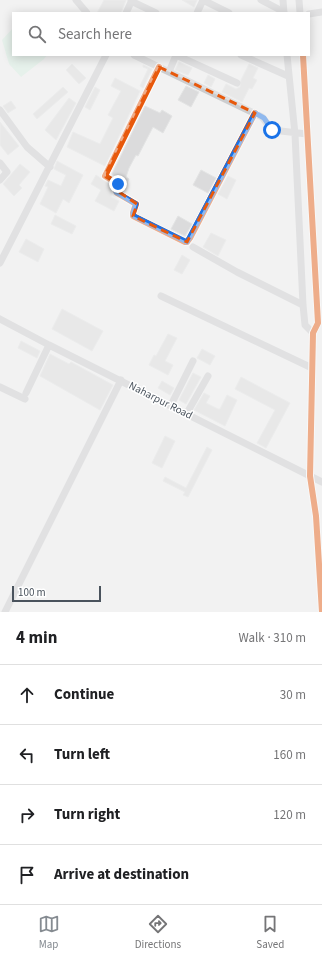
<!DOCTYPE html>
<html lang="en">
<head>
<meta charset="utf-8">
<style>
  :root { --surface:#fff; --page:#f2f2f2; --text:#202124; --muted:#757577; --line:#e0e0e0; --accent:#858b91 }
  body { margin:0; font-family:"Source Sans 3",sans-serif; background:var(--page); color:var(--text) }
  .scale { position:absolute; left:12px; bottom:10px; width:89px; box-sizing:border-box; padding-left:4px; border:2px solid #4a535d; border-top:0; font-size:11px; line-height:14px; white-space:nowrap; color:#4a535d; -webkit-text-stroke:3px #fff; paint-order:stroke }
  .stop { position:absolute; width:12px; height:12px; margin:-9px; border:3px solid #1a73e8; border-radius:50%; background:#fff }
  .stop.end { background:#1a73e8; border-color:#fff; box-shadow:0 1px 4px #0008 }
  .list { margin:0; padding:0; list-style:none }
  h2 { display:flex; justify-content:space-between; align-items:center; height:52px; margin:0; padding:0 16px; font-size:17px }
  h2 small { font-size:13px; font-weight:400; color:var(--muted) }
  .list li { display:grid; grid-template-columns:26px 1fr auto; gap:12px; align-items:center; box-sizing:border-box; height:60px; padding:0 16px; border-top:1px solid var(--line) }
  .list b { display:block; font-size:15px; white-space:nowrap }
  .list em { font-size:13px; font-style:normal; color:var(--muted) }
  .icon { flex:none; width:22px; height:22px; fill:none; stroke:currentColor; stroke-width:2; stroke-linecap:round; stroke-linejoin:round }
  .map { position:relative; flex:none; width:322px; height:612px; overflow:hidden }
  .search { position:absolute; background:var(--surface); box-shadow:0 2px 10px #0003; left:12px; right:12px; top:12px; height:44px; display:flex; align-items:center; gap:10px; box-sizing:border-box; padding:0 14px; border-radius:0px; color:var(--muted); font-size:15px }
  .sheet { height:292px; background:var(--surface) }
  nav { display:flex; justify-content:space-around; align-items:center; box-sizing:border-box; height:56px; border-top:1px solid var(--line); background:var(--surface); font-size:11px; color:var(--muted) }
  nav a { display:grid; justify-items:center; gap:2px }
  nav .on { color:var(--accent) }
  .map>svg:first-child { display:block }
</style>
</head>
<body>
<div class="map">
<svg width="322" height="612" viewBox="0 0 322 612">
  <rect width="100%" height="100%" fill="#f2f2f2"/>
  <path fill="#d8efe2" d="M 13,28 L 13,55 L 47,55 L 44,59 L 21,77 L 9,64 L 2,40 Z"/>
  <path fill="#dbdbdc" stroke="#e3e4e4" d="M 104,0 L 126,0 L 121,13 L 97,13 Z
    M 182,0 L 197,0 L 194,7 Z
    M 179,62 L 192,68 L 188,75 L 175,70 Z
    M 72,64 L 86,78 L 79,84 L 66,70 Z
    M 249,64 L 258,68 L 253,78 L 257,80 L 252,89 L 249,88 L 242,102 L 222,92 L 226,84 L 236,89 L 240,87 L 241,80 Z
    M 143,65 L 152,69 L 143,88 L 140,86 L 148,69 L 143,67 Z
    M 208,75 L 215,79 L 211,87 L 204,83 Z
    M 115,78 L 140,91 L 105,166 L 67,147 L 73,132 L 100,144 L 113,118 L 108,115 L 121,91 L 111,86 Z
    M 186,86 L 199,92 L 191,107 L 178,100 Z
    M 63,87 L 68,92 L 37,119 L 33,114 Z
    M 95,87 L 100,90 L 90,110 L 85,107 Z
    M 69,98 L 76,103 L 56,140 L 45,130 Z
    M 11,101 L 16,108 L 8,113 L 3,106 Z
    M 145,106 L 160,113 L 162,110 L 172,116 L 163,133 L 153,127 L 138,156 L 136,155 L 129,168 L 126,177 L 129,179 L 126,186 L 121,180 L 112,174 Z
    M 0,122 L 19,146 L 8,155 L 0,145 Z
    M 57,161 L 83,175 L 69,203 L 63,199 L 56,213 L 40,204 L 48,187 L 45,186 L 48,180 L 61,186 L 66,175 L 54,169 Z
    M 20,164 L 30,172 L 19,185 L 22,188 L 14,196 L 3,184 Z
    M 201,170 L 216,178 L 208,193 L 193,185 Z
    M 96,175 L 112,186 L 111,197 L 119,201 L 114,211 L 95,201 L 101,190 L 91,184 Z
    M 228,176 L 236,180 L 227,199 L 218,194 Z
    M 55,215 L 76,226 L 72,234 L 51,224 Z
    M 178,216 L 192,224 L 185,236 L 171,229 Z
    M 211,233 L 226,240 L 218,256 L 203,247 Z
    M 26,239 L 44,249 L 38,262 L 19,252 Z
    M 182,255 L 190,260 L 182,274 L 174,270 Z
    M 62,309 L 103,331 L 92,351 L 52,329 Z
    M 168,334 L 177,338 L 165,361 L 173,365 L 168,375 L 149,365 L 154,355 L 156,356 Z
    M 21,341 L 40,351 L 37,358 L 18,348 Z
    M 202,349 L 215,356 L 210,365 L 197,358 Z
    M 50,354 L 69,364 L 71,362 L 113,385 L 100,410 L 40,376 Z
    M 193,373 L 201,377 L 186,404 L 179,400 Z
    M 241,377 L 290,403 L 266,448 L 257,443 L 275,410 L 235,389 Z
    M 162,381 L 174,388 L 170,395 L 158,388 Z
    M 204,393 L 210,396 L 206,403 L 218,409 L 220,409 L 227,395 L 237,400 L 225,426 L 194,410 Z
    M 165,436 L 175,441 L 162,468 L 152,463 Z
    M 207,447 L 212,450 L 188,497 L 183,495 L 185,492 L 163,481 L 165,477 L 186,488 Z"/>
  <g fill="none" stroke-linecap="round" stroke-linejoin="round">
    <path stroke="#cccdcf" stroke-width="7" d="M 76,0 L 87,13
      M 261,0 L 284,12
      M 283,0 L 284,13
      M 299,0 L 300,13
      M 131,1 L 156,13
      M 126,13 L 132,0
      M 197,13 L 203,0 L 229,13
      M 309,14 L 322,12
      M 134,55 L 262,117 L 272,130 L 307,134
      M 176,55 L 237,83
      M 241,55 L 288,76
      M 287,55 L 295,134 L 303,305 L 305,325 L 313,333
      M 303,55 L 318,323 L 313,333 L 310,476 L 316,516 L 322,612
      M 159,67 L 105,176 L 118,184 L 116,190 L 117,193 L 136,204 L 133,213 L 133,216 L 185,242 L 187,242 L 190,238 L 255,113
      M 169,72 L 176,55
      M 0,110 L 27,147 L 50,167
      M 0,163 L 7,172 L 0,180
      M 193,247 L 237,272 L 303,305
      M 0,263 L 106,55
      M 161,296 L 312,368
      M 0,319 L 49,345 L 322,482
      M 0,387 L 25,399
      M 26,393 L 49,345
      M 171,405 L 193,361
      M 187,413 L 208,376
      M 5,612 L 121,380"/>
    <g stroke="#fff" stroke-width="8">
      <path id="cycleway" d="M 303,55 L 318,323 L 313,333 L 310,476 L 316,516 L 322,612
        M 159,67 L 105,176 L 118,184 L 116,190 L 117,193 L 136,204 L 133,213 L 133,216 L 185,242 L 187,242 L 190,238 L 255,113"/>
    </g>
    <use href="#cycleway" stroke="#e8590c" stroke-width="6"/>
  </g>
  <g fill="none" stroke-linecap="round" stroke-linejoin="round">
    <path stroke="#1a73e8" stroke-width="5" d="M 118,184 L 116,192 L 136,204 L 133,213 L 134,216 L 187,242 L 255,113 L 264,118 L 272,130"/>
  </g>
  <path d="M0 0H322V612H0ZM 159,67 L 255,113 L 187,242 L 133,216 L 137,204 L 116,190 L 119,184 L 106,177 L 106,173 Z" fill="#f2f2f2" fill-opacity=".55" fill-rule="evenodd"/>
  <path fill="none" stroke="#e8590c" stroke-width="3" stroke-dasharray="8 5" stroke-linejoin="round" d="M 159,67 L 255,113 L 187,242 L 133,216 L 137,204 L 116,190 L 119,184 L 106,177 L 106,173 Z"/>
  <g text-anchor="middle" stroke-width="3" stroke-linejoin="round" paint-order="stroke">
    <g font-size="11" fill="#4a535d" stroke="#fff">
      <text transform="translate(161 400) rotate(27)" y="4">Naharpur Road</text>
    </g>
  </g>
</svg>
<div class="scale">100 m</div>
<div class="stop" style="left:272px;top:130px"></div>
<div class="stop end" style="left:118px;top:184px"></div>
<div class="search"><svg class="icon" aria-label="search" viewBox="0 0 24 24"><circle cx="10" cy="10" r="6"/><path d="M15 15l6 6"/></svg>Search here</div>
</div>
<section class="sheet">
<h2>4 min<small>Walk · 310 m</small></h2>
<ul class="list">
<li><svg class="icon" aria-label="ahead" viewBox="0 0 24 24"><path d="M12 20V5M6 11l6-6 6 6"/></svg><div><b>Continue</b></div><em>30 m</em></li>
<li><svg class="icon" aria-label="left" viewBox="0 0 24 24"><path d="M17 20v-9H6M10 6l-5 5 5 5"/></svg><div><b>Turn left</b></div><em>160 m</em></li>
<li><svg class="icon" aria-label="right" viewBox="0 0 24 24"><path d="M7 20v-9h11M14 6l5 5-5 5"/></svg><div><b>Turn right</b></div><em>120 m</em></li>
<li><svg class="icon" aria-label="arrive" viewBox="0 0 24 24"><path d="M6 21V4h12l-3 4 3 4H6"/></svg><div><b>Arrive at destination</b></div></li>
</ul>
</section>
<nav>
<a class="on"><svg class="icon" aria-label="map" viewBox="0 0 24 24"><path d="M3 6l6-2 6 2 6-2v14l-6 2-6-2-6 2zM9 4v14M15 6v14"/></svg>Map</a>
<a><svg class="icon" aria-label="directions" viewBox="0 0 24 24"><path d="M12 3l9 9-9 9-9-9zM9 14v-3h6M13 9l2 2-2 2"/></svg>Directions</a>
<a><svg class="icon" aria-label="saved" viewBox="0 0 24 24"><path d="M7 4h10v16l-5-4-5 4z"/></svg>Saved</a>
</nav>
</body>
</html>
